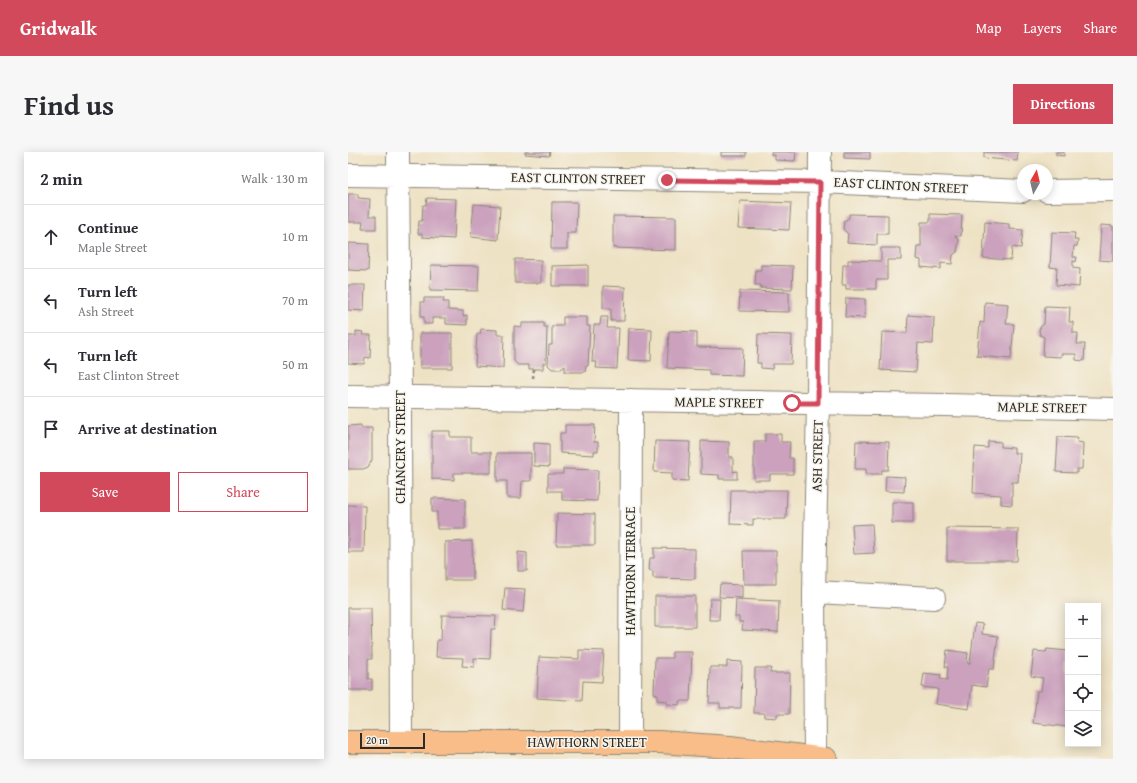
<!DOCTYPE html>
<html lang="en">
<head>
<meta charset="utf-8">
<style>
  :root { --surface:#fff; --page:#f7f7f7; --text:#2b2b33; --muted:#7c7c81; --line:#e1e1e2; --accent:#d1495b }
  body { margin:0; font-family:"Gentium Book Plus",serif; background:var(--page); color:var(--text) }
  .controls { position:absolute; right:12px; bottom:12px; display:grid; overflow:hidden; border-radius:0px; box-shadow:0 2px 10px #0003 }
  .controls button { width:36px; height:36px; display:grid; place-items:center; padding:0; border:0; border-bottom:1px solid var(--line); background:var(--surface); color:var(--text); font:20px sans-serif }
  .compass { position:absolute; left:669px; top:12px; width:36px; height:36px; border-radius:50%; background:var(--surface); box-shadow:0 2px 10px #0003; rotate:8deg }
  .scale { position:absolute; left:12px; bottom:10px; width:65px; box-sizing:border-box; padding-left:4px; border:2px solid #2b2b2b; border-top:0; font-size:11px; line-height:14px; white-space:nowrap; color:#2b2b2b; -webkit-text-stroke:3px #f7f3e8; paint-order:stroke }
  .stop { position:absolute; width:12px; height:12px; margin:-9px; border:3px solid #d1495b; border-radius:50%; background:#fff }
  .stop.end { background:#d1495b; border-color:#fff; box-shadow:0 1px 4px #0008 }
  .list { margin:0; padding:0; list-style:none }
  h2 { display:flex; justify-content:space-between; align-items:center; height:52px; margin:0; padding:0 16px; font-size:17px }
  h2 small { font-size:13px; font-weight:400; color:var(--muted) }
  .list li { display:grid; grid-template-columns:26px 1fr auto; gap:12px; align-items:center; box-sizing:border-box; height:64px; padding:0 16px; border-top:1px solid var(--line) }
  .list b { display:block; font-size:15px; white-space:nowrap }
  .list p { margin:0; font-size:13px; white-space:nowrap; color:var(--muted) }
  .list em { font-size:13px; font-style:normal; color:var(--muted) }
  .actions { display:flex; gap:8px; padding:12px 16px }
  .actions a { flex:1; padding:9px 0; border:1px solid var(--accent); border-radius:0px; text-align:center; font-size:14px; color:var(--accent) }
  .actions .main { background:var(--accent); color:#fff }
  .icon { flex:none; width:22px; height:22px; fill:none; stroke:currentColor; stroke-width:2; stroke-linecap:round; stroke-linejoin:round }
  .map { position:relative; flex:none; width:765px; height:607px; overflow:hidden; border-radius:0px }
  header { display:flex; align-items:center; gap:24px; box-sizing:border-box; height:56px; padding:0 20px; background:var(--accent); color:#fff }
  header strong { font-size:19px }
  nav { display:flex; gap:22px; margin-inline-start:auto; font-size:14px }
  .intro { display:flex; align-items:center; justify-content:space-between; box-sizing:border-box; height:96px; padding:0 24px }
  h1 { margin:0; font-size:28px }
  .button { padding:10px 18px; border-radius:0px; background:var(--accent); color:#fff; font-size:14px; font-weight:700 }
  main { display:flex; gap:24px; padding:0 24px }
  aside { flex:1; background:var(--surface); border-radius:0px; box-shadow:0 2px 10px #0003 }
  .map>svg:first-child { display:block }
</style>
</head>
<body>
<header>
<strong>Gridwalk</strong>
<nav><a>Map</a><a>Layers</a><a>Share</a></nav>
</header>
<div class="intro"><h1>Find us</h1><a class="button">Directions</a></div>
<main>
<aside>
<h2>2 min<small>Walk · 130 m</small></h2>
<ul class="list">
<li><svg class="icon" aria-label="ahead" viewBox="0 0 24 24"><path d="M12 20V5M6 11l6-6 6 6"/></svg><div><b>Continue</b><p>Maple Street</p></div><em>10 m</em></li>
<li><svg class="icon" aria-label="left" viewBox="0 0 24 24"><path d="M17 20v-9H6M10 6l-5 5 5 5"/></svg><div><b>Turn left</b><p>Ash Street</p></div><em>70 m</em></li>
<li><svg class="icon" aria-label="left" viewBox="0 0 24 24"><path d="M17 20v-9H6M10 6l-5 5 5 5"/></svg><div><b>Turn left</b><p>East Clinton Street</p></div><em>50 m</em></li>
<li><svg class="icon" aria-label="arrive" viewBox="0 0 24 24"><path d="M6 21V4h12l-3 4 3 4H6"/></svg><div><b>Arrive at destination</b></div></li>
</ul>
<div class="actions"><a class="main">Save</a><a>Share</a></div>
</aside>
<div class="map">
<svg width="765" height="607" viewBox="0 0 765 607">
  <rect width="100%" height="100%" fill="#f7f3e8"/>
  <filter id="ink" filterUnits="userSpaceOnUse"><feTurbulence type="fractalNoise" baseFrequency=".025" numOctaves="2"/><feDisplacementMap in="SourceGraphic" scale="8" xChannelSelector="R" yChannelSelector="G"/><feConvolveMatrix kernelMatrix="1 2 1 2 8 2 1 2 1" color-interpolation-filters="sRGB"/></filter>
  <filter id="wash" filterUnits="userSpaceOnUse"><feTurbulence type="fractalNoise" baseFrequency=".012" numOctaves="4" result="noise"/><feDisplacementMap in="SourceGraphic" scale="16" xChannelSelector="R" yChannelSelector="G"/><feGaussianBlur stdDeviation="0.9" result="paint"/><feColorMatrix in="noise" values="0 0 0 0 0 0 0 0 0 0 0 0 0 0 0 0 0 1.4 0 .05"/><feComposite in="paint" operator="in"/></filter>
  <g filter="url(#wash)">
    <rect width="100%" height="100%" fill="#eee2c4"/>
    <g id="blocks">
      <path fill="#cba1bd" d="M 177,0 L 202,0 L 201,4 L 177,2 Z
        M 373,0 L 398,0 L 398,4 L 373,4 Z
        M 423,0 L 448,0 L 447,9 L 427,8 L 427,3 L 423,3 Z
        M 496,0 L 522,0 L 522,7 L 496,6 Z
        M 636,0 L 670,0 L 669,9 L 636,6 Z
        M 708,0 L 716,0 L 716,4 L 708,3 Z
        M 0,42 L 10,42 L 10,46 L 22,47 L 21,64 L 28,64 L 28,77 L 14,77 L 15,70 L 0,70 Z
        M 79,46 L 108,47 L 106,87 L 74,85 L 74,82 L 70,82 L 71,69 L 74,69 L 75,53 L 78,53 Z
        M 392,49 L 443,51 L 441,78 L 390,76 Z
        M 204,50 L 229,50 L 228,81 L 219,81 L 219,97 L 203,97 Z
        M 126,52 L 152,54 L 150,88 L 123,85 Z
        M 501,62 L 540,63 L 540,82 L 529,82 L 529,93 L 499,91 L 500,82 L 495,77 L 496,69 L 501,66 Z
        M 582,62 L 614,63 L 613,84 L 607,84 L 611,88 L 609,100 L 605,103 L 604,112 L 593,111 L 593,117 L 573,115 L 573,108 L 568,107 L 569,94 L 573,94 L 573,70 L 582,70 Z
        M 265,64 L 328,65 L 328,98 L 265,96 Z
        M 637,70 L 661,72 L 661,77 L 675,78 L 673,96 L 664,95 L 663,108 L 635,106 Z
        M 753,73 L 765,74 L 765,109 L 751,108 Z
        M 704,80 L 727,81 L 726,88 L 730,88 L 729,94 L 726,94 L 725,105 L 729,105 L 728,110 L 725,109 L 725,116 L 732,117 L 731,135 L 708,133 L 709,116 L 702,115 Z
        M 0,91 L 21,92 L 20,119 L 0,118 Z
        M 533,96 L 553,96 L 553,108 L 539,108 L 539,128 L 528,128 L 528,137 L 498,137 L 498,133 L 494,133 L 495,113 L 500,113 L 500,108 L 533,109 Z
        M 167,107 L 193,108 L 193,131 L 167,131 Z
        M 83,113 L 131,114 L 130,139 L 82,138 Z
        M 240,113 L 240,134 L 204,134 L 204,114 Z
        M 413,113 L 445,114 L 444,137 L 413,136 L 413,133 L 407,133 L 408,118 L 413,118 Z
        M 0,133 L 17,133 L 16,159 L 0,158 Z
        M 255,134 L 277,135 L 276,169 L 263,169 L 263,157 L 255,156 Z
        M 392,139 L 441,140 L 441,160 L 391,159 Z
        M 76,146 L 96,146 L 95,150 L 100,150 L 100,158 L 115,159 L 115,164 L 119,163 L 119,173 L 98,172 L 98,166 L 84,166 L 84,172 L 76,172 L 76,165 L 73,165 L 73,150 L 76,150 Z
        M 498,146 L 517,147 L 517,166 L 497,165 Z
        M 637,150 L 660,152 L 658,172 L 666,172 L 663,207 L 629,204 L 632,170 L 636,171 Z
        M 697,154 L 722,155 L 721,170 L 725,170 L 725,181 L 730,181 L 729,192 L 737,192 L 736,209 L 728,208 L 728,202 L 713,202 L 713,205 L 695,204 L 696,185 L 692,183 L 691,178 L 693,174 L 696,172 Z
        M 560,163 L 586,165 L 585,192 L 570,191 L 568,220 L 532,218 L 534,180 L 559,181 Z
        M 215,165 L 239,165 L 239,174 L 242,174 L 240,214 L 238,214 L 237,220 L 217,220 L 217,214 L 213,217 L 204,217 L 200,213 L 201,193 L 204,193 L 204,174 L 215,174 Z
        M 253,165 L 260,165 L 259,176 L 271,176 L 269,217 L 248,216 L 249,210 L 244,210 L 246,173 L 252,173 Z
        M 174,171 L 196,171 L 196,175 L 199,175 L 198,211 L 195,211 L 195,217 L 181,217 L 181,213 L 170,213 L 166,209 L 166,174 L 174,175 Z
        M 281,176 L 304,177 L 303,209 L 280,208 Z
        M 133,177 L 149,178 L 149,183 L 156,183 L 155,216 L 127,214 L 129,182 L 132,182 Z
        M 8,179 L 15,180 L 14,183 L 23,183 L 22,206 L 17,205 L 16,212 L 0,211 L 0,184 L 8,184 Z
        M 321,179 L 349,180 L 349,195 L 395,196 L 394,224 L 361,223 L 361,218 L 319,216 Z
        M 72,181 L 104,181 L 104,216 L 72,216 Z
        M 410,182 L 444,183 L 443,212 L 425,212 L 424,217 L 413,216 L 413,211 L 409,211 Z
        M 13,273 L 13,276 L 24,276 L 24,308 L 20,315 L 15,317 L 0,317 L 0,274 Z
        M 217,273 L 247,273 L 246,290 L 250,290 L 250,299 L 246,299 L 246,303 L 212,301 L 212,281 L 217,281 Z
        M 84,279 L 102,279 L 102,285 L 123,285 L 123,300 L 143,300 L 143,321 L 106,321 L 106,328 L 84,327 Z
        M 417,282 L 433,282 L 433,290 L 442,290 L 441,306 L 445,306 L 445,322 L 422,322 L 422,328 L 406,328 L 406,289 L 417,289 Z
        M 710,285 L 730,286 L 729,290 L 735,291 L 734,317 L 729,317 L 729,321 L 708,320 Z
        M 307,289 L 342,290 L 340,329 L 324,328 L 324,321 L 306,320 Z
        M 353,289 L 381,290 L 381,305 L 385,305 L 385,320 L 389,319 L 389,327 L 371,327 L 371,323 L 353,322 Z
        M 508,289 L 541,290 L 540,318 L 534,318 L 533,322 L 518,322 L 518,317 L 507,317 Z
        M 640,289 L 653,290 L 653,295 L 666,296 L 666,301 L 672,301 L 670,330 L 664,330 L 664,353 L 653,352 L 653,343 L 625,341 L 627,295 L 640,296 Z
        M 186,291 L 201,292 L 201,315 L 186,314 Z
        M 149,301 L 183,301 L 183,329 L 174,329 L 173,346 L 159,346 L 159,329 L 149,329 Z
        M 215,317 L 250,318 L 249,349 L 214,348 L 214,339 L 200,339 L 200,322 L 215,322 Z
        M 538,324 L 557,325 L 556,340 L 537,339 Z
        M 383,338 L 439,338 L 438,367 L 405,367 L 405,373 L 382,372 Z
        M 84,346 L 117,347 L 117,377 L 89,377 L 89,360 L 84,360 Z
        M 544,350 L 565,350 L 565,371 L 544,371 Z
        M 0,353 L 17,354 L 16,400 L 0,400 Z
        M 209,361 L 247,362 L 247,393 L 208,393 Z
        M 524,372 L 526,401 L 506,402 L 504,373 Z
        M 599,376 L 670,377 L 669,409 L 599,409 Z
        M 124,389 L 125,428 L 97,428 L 97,390 Z
        M 306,396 L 347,397 L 347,427 L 305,426 L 305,419 L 301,418 L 302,406 L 306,406 Z
        M 395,399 L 428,399 L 428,432 L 396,432 Z
        M 170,400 L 179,401 L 179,419 L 170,419 Z
        M 372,432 L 394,433 L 394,446 L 371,445 Z
        M 157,436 L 177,437 L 175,460 L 155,458 Z
        M 307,444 L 347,444 L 347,475 L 307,475 Z
        M 362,447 L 372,447 L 371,468 L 361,468 Z
        M 388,447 L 431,449 L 430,480 L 394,478 L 395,470 L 391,470 L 391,465 L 387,465 Z
        M 0,456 L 23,456 L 24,507 L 20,507 L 20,527 L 24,527 L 24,538 L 0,538 Z
        M 94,463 L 148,464 L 147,477 L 143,477 L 142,507 L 126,506 L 126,515 L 114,514 L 115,506 L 88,505 L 89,488 L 93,488 Z
        M 627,471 L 635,472 L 634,482 L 650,484 L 646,517 L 641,517 L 638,535 L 624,533 L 621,557 L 588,552 L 590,537 L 574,535 L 576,521 L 593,523 L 592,527 L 599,528 L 600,515 L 597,515 L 599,498 L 620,501 L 619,511 L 622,511 Z
        M 699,497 L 720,499 L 720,575 L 685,571 L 689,539 L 693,539 L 695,526 L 683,524 L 686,499 L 698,500 Z
        M 231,498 L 256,499 L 254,530 L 235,529 L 234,549 L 189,546 L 191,505 L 231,507 Z
        M 324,500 L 344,500 L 342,549 L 331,549 L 331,553 L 319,552 L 319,549 L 309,548 L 309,542 L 306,541 L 307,506 L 324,506 Z
        M 379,509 L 394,510 L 393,556 L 372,556 L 372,551 L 361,551 L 362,515 L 379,515 Z
        M 407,516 L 423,516 L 422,521 L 442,521 L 441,562 L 429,562 L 429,566 L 416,565 L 416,561 L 406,561 Z"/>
    </g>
  </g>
  <g filter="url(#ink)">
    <use href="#blocks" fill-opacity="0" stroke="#8c8678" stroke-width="1"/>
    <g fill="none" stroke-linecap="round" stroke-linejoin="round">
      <g stroke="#8c8678" stroke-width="24">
        <path id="minor" d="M 50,0 L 52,245 L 53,590
          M 0,23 L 472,30 L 675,39
          M 699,39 L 765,38
          M 0,244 L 597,253 L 765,257
          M 466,440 L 586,446
          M 282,590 L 283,248
          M 467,607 L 466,440 L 470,251 L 472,0"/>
      </g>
      <g stroke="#8c8678" stroke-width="24">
        <path id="major" d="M 0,590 L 311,590 L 382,595 L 478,607"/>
      </g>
      <path stroke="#8c8678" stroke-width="2.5" stroke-dasharray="3 3" stroke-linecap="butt" d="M 185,226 L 186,216"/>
      <use href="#minor" stroke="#fff" stroke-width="22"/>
      <use href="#major" stroke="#f8bd89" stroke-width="22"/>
    </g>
  </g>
  <g fill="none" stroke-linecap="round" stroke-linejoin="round" filter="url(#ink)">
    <path stroke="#d1495b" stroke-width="5" d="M 319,28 L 472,30 L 470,251 L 444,251"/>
  </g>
  <g text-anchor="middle" stroke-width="3" stroke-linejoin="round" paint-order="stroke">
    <g font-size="14" fill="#2b2b2b" stroke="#f7f3e8">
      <text transform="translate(230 26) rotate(1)" y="5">EAST CLINTON STREET</text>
      <text transform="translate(553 33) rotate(3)" y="5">EAST CLINTON STREET</text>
      <text transform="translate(371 250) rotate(1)" y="5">MAPLE STREET</text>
      <text transform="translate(694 255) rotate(1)" y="5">MAPLE STREET</text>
      <text transform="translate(52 295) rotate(-90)" y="5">CHANCERY STREET</text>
      <text transform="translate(469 304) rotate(-89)" y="5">ASH STREET</text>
      <text transform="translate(282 419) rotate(-90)" y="5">HAWTHORN TERRACE</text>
      <text x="239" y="595">HAWTHORN STREET</text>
    </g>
  </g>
</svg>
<div class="controls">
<button>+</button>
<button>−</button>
<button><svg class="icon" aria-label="locate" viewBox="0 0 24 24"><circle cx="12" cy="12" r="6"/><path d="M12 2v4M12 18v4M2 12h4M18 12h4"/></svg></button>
<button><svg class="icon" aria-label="layers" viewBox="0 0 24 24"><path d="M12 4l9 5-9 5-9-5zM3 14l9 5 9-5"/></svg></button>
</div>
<svg class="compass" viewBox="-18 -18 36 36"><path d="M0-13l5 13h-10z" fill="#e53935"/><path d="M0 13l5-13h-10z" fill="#7c7c81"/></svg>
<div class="scale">20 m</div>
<div class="stop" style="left:444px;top:251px"></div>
<div class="stop end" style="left:319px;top:28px"></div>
</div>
</main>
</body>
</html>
